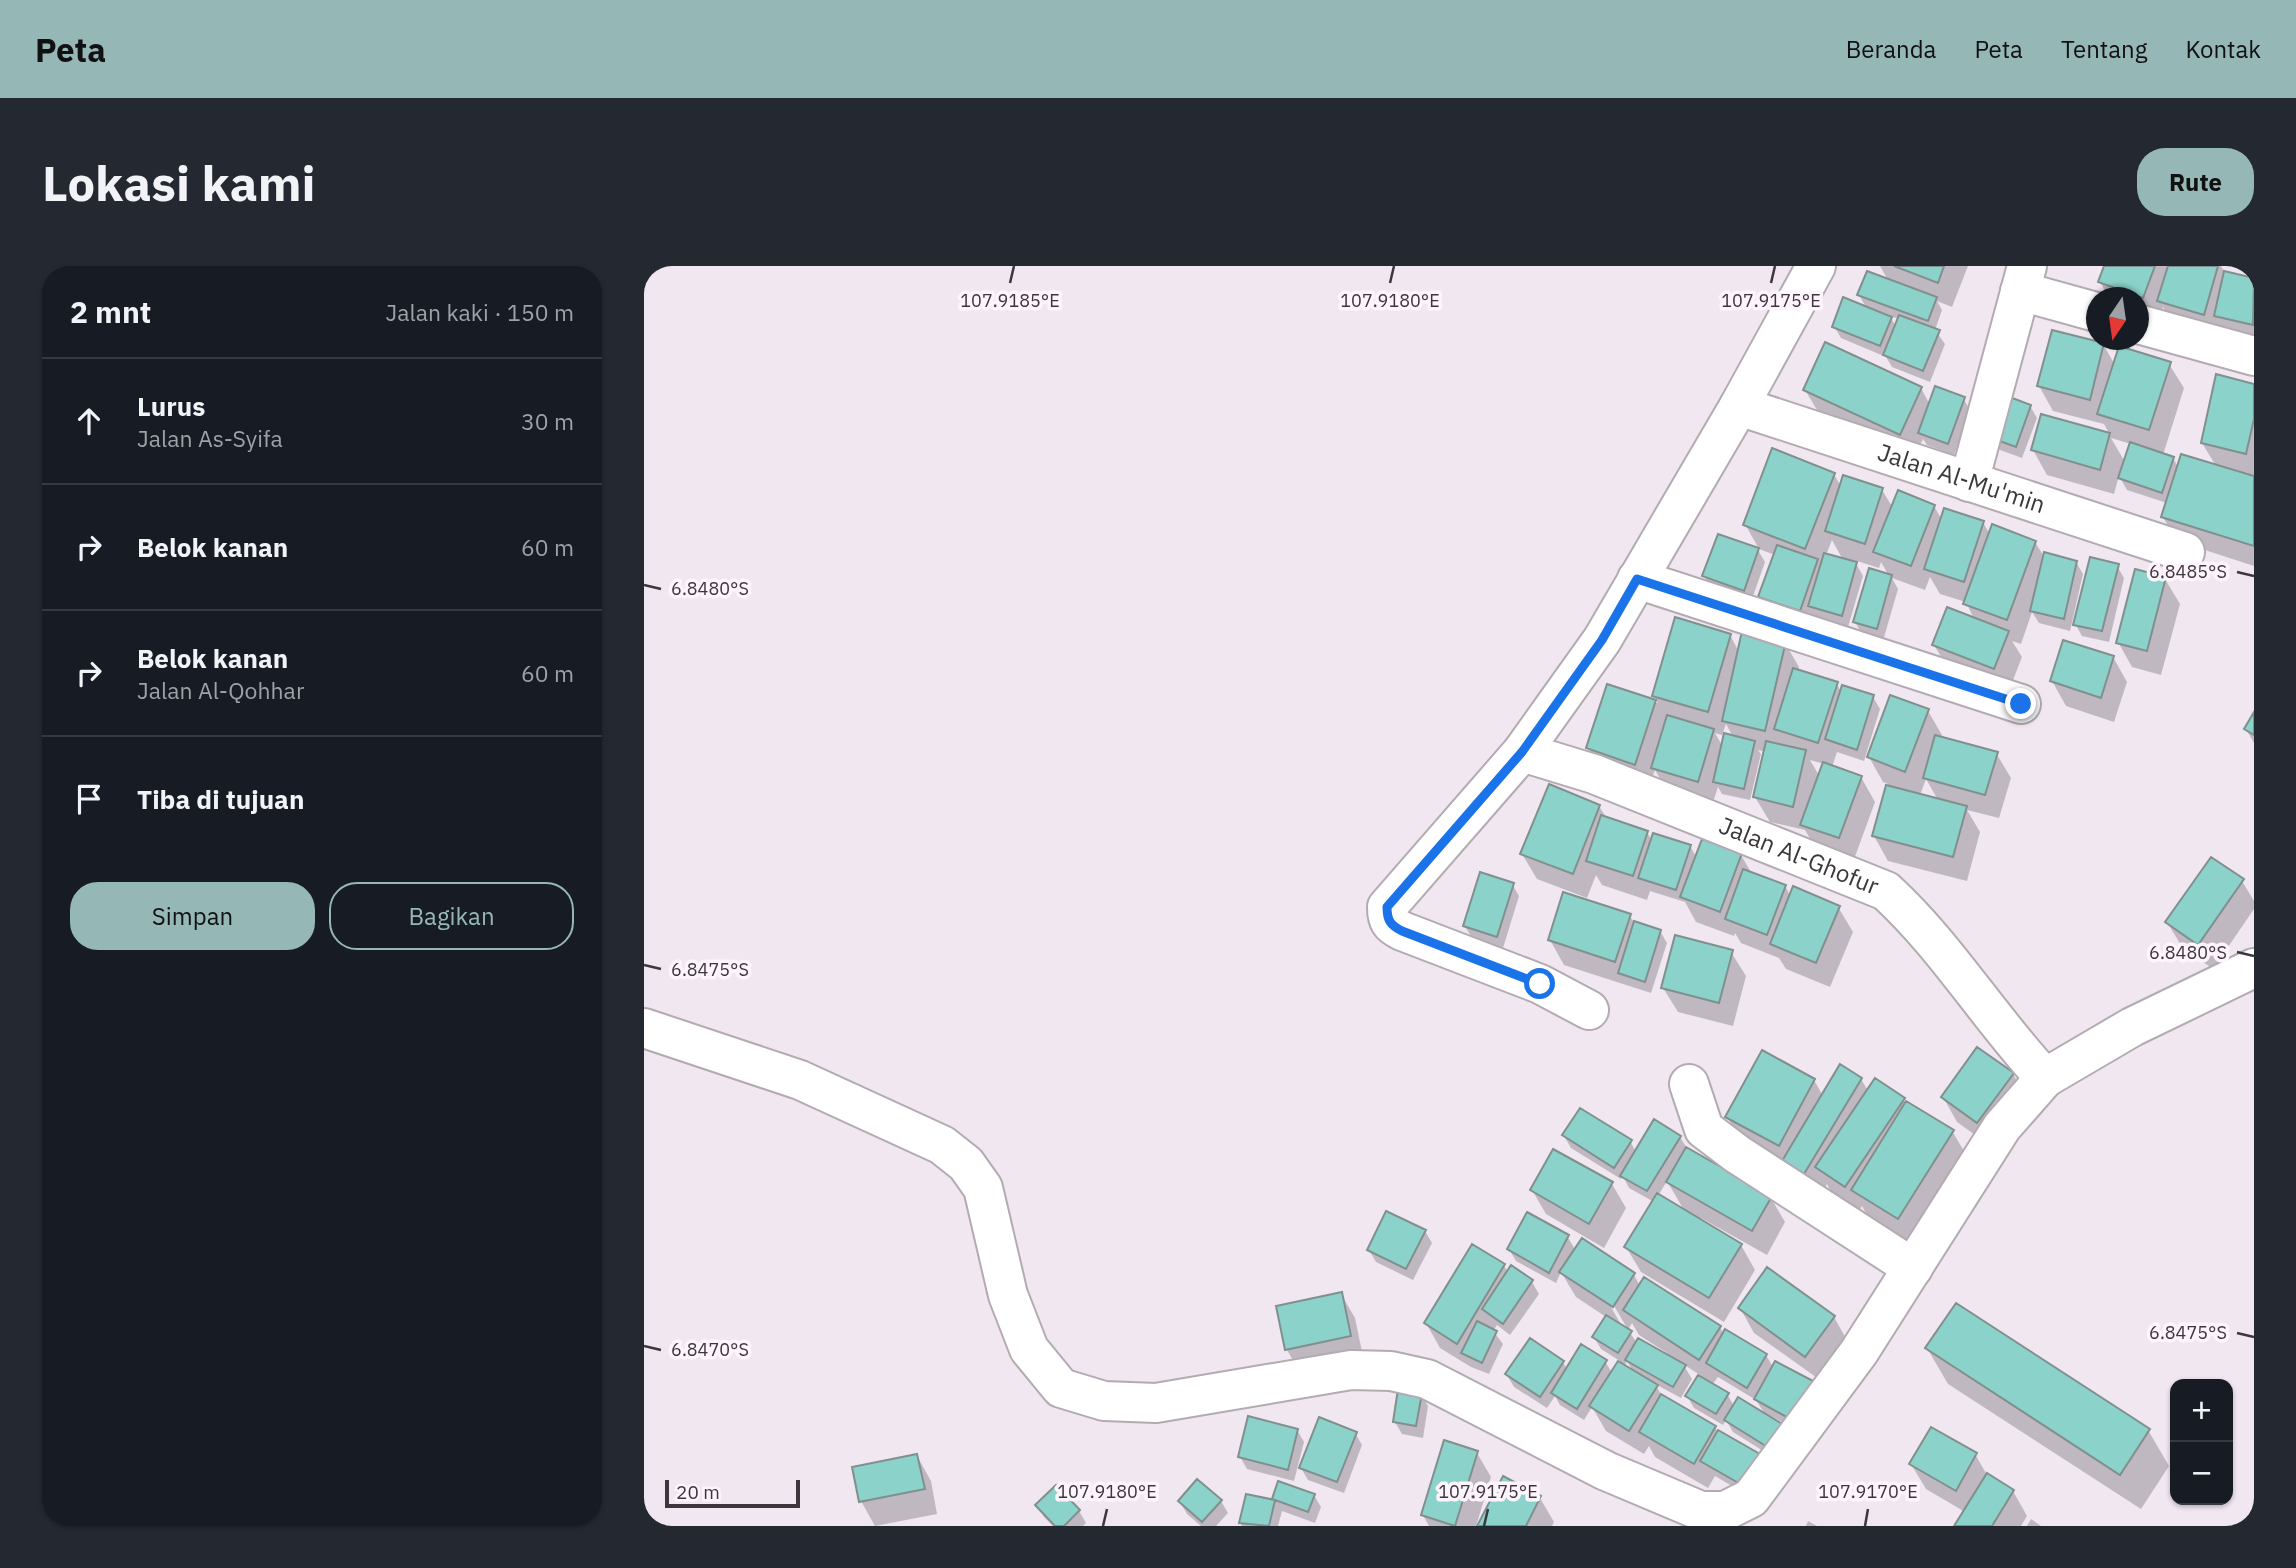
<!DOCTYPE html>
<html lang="id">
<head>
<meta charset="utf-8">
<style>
  :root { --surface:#171b24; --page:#242831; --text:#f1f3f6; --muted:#9ea1a6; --line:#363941; --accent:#95b7b5 }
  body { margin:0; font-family:"IBM Plex Sans",sans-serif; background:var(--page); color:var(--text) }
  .controls { position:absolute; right:21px; bottom:21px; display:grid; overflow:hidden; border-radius:14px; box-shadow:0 2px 5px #0004 }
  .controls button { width:63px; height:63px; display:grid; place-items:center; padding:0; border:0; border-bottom:2px solid var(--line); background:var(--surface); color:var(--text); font:35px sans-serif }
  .compass { position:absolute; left:1442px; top:21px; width:63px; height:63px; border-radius:50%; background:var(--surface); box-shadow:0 2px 5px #0004; rotate:193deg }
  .scale { position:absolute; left:21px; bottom:18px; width:135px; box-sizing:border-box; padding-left:7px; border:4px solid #3b373a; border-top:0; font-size:19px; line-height:24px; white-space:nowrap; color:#3b373a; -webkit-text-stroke:5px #fef4fd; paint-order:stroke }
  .stop { position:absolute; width:21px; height:21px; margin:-16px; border:5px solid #1a73e8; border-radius:50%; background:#fff }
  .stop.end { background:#1a73e8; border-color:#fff; box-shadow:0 2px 7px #0008 }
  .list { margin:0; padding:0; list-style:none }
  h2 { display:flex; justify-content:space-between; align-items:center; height:91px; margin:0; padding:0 28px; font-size:30px }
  h2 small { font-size:23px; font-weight:400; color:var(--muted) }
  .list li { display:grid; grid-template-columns:46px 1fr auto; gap:21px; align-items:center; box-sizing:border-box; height:126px; padding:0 28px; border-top:2px solid var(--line) }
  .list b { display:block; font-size:26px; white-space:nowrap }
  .list p { margin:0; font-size:23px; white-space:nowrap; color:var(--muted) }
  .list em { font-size:23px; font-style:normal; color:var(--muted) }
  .actions { display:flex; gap:14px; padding:21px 28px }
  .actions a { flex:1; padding:16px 0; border:2px solid var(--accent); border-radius:28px; text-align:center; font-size:24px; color:var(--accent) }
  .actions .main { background:var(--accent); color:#111 }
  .icon { flex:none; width:38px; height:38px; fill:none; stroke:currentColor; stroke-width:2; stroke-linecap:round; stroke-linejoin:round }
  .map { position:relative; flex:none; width:1610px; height:1260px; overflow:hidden; border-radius:28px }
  header { display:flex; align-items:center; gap:42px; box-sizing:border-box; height:98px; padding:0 35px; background:var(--accent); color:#111 }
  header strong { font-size:33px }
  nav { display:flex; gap:38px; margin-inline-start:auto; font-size:24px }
  .intro { display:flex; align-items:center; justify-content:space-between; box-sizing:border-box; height:168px; padding:0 42px }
  h1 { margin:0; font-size:49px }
  .button { padding:18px 32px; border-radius:28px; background:var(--accent); color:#111; font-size:24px; font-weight:700 }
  main { display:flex; gap:42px; padding:0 42px }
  aside { flex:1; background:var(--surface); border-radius:28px; box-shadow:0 2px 5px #0004 }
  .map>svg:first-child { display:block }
</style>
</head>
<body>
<header>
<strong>Peta</strong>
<nav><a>Beranda</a><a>Peta</a><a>Tentang</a><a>Kontak</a></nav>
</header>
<div class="intro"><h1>Lokasi kami</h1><a class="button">Rute</a></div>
<main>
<aside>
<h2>2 mnt<small>Jalan kaki · 150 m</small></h2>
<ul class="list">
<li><svg class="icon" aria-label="ahead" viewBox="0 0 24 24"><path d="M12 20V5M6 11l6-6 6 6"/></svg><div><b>Lurus</b><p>Jalan As-Syifa</p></div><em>30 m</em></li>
<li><svg class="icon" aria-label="right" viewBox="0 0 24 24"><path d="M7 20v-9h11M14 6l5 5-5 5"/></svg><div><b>Belok kanan</b></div><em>60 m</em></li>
<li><svg class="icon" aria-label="right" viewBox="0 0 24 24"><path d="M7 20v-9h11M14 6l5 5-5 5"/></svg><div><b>Belok kanan</b><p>Jalan Al-Qohhar</p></div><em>60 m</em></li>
<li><svg class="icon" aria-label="arrive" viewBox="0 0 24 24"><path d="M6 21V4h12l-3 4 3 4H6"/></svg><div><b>Tiba di tujuan</b></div></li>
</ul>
<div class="actions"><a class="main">Simpan</a><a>Bagikan</a></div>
</aside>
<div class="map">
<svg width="1610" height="1260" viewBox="0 0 1610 1260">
  <rect width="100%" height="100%" fill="#f0e7f0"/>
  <path fill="#0003" fill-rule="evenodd" d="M 1236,0 L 1324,0 L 1308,41 L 1293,35 L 1298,44 L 1291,64 L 1301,78 L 1286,116 L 1248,101 L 1242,91 L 1197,72 L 1190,60 L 1223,43 L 1215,29 L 1244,14 ZM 1246,50 L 1255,53 L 1252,61 Z
    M 1462,0 L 1577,0 L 1581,7 L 1610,14 L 1610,70 L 1576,62 L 1529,60 L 1519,41 L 1513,56 L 1494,49 L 1494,32 L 1465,32 L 1456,16 Z
    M 1459,78 L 1471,99 L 1525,98 L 1540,122 L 1519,189 L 1529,192 L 1534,201 L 1572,200 L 1558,177 L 1610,119 L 1610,300 L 1533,275 L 1519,251 L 1523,237 L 1483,224 L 1475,210 L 1470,228 L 1403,209 L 1389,184 L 1398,150 L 1466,169 L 1460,158 L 1409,145 L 1395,120 ZM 1467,172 L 1487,178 L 1481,196 Z
    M 1277,122 L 1286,139 L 1319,132 L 1326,144 L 1310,189 L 1283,179 L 1279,173 L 1270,192 L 1176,149 L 1161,124 Z
    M 1386,140 L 1393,152 L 1378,192 L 1348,181 Z
    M 1190,208 L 1197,221 L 1238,224 L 1249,242 L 1290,240 L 1298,254 L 1339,256 L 1346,269 L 1391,276 L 1401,292 L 1432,296 L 1439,308 L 1426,365 L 1395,357 L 1388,346 L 1377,378 L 1368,375 L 1378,391 L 1364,427 L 1305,404 L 1290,379 L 1330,353 L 1322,336 L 1296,328 L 1286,311 L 1281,324 L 1248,312 L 1254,323 L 1239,375 L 1218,368 L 1211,356 L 1245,310 L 1237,296 L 1235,302 L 1210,294 L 1219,310 L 1204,361 L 1175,352 L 1130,355 L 1116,330 L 1131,289 L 1115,283 L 1101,258 ZM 1188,274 L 1199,294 L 1182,289 Z
    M 1114,284 L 1121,296 L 1107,336 L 1067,322 L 1060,310 Z
    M 1473,300 L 1480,312 L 1465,376 L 1438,370 L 1430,356 Z
    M 1521,313 L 1536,338 L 1517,409 L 1488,401 L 1474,376 Z
    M 1086,369 L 1095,386 L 1141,377 L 1155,401 L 1154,405 L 1193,418 L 1197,426 L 1229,431 L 1236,443 L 1220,495 L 1193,486 L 1188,501 L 1217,511 L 1231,536 L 1209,596 L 1172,583 L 1161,564 L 1126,556 L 1111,531 L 1122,486 L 1114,484 L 1117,488 L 1106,534 L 1078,528 L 1074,521 L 1068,539 L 1024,526 L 1011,504 L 1004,522 L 958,507 L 944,482 L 964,421 L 1014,437 L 1010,429 ZM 1082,458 L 1089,471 L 1078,469 ZM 1071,467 L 1081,470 L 1079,481 ZM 1166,494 L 1180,498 L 1176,511 Z
    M 1469,391 L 1483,416 L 1470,456 L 1422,440 L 1408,415 Z
    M 1284,445 L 1298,469 L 1297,472 L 1352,487 L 1367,512 L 1355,552 L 1323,544 L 1336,566 L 1323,615 L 1244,595 L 1230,570 L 1244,518 L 1239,516 L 1225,491 ZM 1282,513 L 1294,534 L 1276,529 Z
    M 1610,449 L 1610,477 L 1602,463 Z
    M 955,540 L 963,553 L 1003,566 L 1008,575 L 1046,580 L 1053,592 L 1097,589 L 1108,608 L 1141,620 L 1147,631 L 1194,641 L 1209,666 L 1186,721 L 1142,703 L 1135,692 L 1097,677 L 1091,667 L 1090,670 L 1052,656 L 1041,636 L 1006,625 L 1003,634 L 958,619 L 952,609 L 943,632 L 893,613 L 878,588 Z
    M 1598,615 L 1610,635 L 1610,643 L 1569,703 L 1538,681 L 1523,656 Z
    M 868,618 L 875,630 L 859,682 L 828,672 L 821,660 Z
    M 985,649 L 990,656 L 1016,665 L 1023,677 L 1007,727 L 920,699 L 906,674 Z
    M 1087,686 L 1102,710 L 1089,760 L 1034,746 L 1019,722 Z
    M 1369,808 L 1383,833 L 1348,881 L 1313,856 L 1299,831 Z
    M 1217,813 L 1224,825 L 1259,833 L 1262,838 L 1308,865 L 1323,890 L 1268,977 L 1223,949 L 1218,940 L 1215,945 L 1187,926 L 1183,918 L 1172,937 L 1098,875 L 1083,851 L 1170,814 L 1179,830 Z
    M 920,870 L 986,875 L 992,886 L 1036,871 L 1044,884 L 1127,932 L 1141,956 L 1123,989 L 1057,952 L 1056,955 L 1097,979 L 1111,1004 L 1080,1056 L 997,1006 L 982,981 L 1010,936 L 985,922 L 979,910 L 977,913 L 927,882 ZM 1023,915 L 1041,946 L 1014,930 Z
    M 909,885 L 968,918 L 982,942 L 960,982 L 902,948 L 888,924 Z
    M 781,965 L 788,977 L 769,1014 L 732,996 L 725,984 Z
    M 923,970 L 932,985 L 990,1009 L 996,1020 L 1076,1061 L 1080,1069 L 1122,1089 L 1129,1101 L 1167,1117 L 1174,1129 L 1155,1165 L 1127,1150 L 1125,1152 L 1132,1193 L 1089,1166 L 1082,1154 L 1079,1159 L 1050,1142 L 1043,1130 L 1056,1109 L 1039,1098 L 1048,1113 L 1037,1132 L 1011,1118 L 1018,1130 L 1071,1161 L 1105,1230 L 1071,1210 L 1064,1222 L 1011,1191 L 1005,1180 L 1000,1188 L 962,1165 L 948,1141 L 940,1154 L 916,1139 L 911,1130 L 903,1142 L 870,1121 L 863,1109 L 919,1096 L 923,1103 L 961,1095 L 968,1107 L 976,1095 L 957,1083 L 950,1071 L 962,1051 L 932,1031 L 917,1006 L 912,1017 L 872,995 L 865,983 ZM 966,1033 L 983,1062 L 979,1062 L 963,1034 ZM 988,1057 L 995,1069 L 1023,1087 L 1022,1090 L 993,1077 L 984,1064 ZM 983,1095 L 990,1107 L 980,1101 ZM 1074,1111 L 1112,1134 L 1122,1150 L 1090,1140 L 1083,1128 L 1068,1119 Z
    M 860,999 L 864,1007 L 888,1016 L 895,1028 L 866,1069 L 853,1059 L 849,1065 L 859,1078 L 845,1108 L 827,1101 L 796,1082 L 782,1057 Z
    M 697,1028 L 711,1052 L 720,1095 L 657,1108 L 643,1084 L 634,1042 Z
    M 1096,1042 L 1190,1051 L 1204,1076 L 1176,1114 L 1110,1067 Z
    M 1283,1082 L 1504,1164 L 1525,1200 L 1497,1243 L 1304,1118 Z
    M 777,1128 L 784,1140 L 779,1172 L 758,1168 L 751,1156 Z
    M 653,1164 L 660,1176 L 650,1215 L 603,1203 L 596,1191 Z
    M 711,1167 L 718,1179 L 700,1227 L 664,1214 L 657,1202 Z
    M 833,1187 L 847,1211 L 832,1260 L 785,1260 L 779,1249 Z
    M 1331,1188 L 1343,1209 L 1369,1225 L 1383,1250 L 1377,1260 L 1312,1260 L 1321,1246 L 1282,1223 L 1267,1198 Z
    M 273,1190 L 287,1215 L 293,1248 L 231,1260 L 217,1235 Z
    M 635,1217 L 670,1229 L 677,1241 L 671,1257 L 638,1245 L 634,1260 L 598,1260 L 597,1257 L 629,1236 Z
    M 412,1221 L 435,1245 L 442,1257 L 439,1260 L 409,1260 L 400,1251 L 393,1239 Z
    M 896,1232 L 910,1256 L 908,1260 L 835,1260 Z
    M 577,1235 L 584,1247 L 572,1260 L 557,1260 L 543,1248 L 536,1236 Z
    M 1387,1253 L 1397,1260 L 1383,1260 Z
    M 1164,1255 L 1173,1260 L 1162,1260 Z"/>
  <path fill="#8bd3ca" stroke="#818f8d" stroke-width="2" d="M 1250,0 L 1300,0 L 1294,17 Z
    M 1460,0 L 1511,0 L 1499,32 L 1454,16 Z
    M 1524,0 L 1574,0 L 1560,49 L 1513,35 Z
    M 1223,5 L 1293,31 L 1284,55 L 1213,29 Z
    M 1580,5 L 1610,12 L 1609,59 L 1570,50 Z
    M 1199,31 L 1248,51 L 1236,80 L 1188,61 Z
    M 1255,49 L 1296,64 L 1279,105 L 1239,89 Z
    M 1408,64 L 1460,77 L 1446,134 L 1393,120 Z
    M 1181,76 L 1278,121 L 1256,169 L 1159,124 Z
    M 1475,80 L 1527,96 L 1505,164 L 1453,148 Z
    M 1572,108 L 1610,118 L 1610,153 L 1602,188 L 1557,177 Z
    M 1291,120 L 1321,131 L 1304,178 L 1274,167 Z
    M 1355,127 L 1387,139 L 1372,181 L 1339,169 Z
    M 1397,148 L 1466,167 L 1456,204 L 1387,184 Z
    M 1486,176 L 1530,191 L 1518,227 L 1474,212 Z
    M 1128,182 L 1191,207 L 1161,283 L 1099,259 Z
    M 1537,188 L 1610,210 L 1610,280 L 1517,251 Z
    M 1199,209 L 1239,222 L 1221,278 L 1181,265 Z
    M 1254,224 L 1291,239 L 1267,300 L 1229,286 Z
    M 1300,242 L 1340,255 L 1320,316 L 1280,303 Z
    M 1348,258 L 1392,275 L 1363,354 L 1319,338 Z
    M 1074,268 L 1115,282 L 1100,325 L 1058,310 Z
    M 1133,279 L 1174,293 L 1156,345 L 1114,331 Z
    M 1400,286 L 1433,295 L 1420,353 L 1386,345 Z
    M 1180,287 L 1213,296 L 1198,350 L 1164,340 Z
    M 1446,291 L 1475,298 L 1458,365 L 1429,359 Z
    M 1225,302 L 1248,309 L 1233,363 L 1209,356 Z
    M 1491,303 L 1522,311 L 1503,385 L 1472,377 Z
    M 1303,341 L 1365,365 L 1350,403 L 1288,379 Z
    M 1031,351 L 1087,368 L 1064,446 L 1008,430 Z
    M 1098,365 L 1142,375 L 1121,465 L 1078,455 Z
    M 1419,374 L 1470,390 L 1457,432 L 1406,415 Z
    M 1149,402 L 1194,416 L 1174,477 L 1130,463 Z
    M 963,418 L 1012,434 L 991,499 L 942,482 Z
    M 1198,419 L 1230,429 L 1213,484 L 1181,473 Z
    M 1246,429 L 1285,443 L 1261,506 L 1223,491 Z
    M 1610,446 L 1610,469 L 1600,463 Z
    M 1023,449 L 1070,463 L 1054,516 L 1007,502 Z
    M 1080,467 L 1111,475 L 1100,523 L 1069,516 Z
    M 1291,469 L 1354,486 L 1341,529 L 1279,512 Z
    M 1122,475 L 1162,484 L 1149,541 L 1109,531 Z
    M 1179,496 L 1218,510 L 1195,572 L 1156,559 Z
    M 905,518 L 956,539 L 929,608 L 876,588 Z
    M 1242,519 L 1323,540 L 1309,591 L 1228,570 Z
    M 957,549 L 1004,565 L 989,610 L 942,595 Z
    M 1009,567 L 1047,579 L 1032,624 L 994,612 Z
    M 1058,573 L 1098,587 L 1076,646 L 1036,631 Z
    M 1567,591 L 1600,613 L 1554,679 L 1521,656 Z
    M 1099,603 L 1142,619 L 1123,669 L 1081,653 Z
    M 836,606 L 870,617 L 853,671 L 819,660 Z
    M 1149,620 L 1196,640 L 1172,697 L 1126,678 Z
    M 919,626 L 987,648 L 971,696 L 904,674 Z
    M 990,655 L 1017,664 L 1001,716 L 974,707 Z
    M 1031,669 L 1089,684 L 1075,737 L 1017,722 Z
    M 1333,781 L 1370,807 L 1333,857 L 1297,831 Z
    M 1118,784 L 1171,813 L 1135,880 L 1081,851 Z
    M 1196,798 L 1218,812 L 1157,913 L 1135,900 Z
    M 1231,812 L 1261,832 L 1201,921 L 1171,901 Z
    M 1262,835 L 1310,864 L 1254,953 L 1207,924 Z
    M 936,842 L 988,874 L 970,902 L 918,869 Z
    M 1010,853 L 1037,870 L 1003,925 L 976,910 Z
    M 1042,881 L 1128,930 L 1108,965 L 1022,916 Z
    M 909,883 L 969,916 L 945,958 L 886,924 Z
    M 1013,927 L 1098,978 L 1065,1032 L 980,981 Z
    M 742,945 L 782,964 L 762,1003 L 723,984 Z
    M 883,946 L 925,969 L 905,1007 L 863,983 Z
    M 938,972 L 991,1007 L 969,1041 L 915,1006 Z
    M 828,978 L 861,998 L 813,1078 L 780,1057 Z
    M 867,999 L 889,1014 L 859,1058 L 838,1043 Z
    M 1123,1001 L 1191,1050 L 1161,1091 L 1094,1042 Z
    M 1000,1011 L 1077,1060 L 1055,1094 L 979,1044 Z
    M 698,1026 L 707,1070 L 641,1084 L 632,1040 Z
    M 1312,1037 L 1506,1163 L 1476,1209 L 1281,1082 Z
    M 962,1049 L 988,1065 L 974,1087 L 948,1071 Z
    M 833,1055 L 853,1065 L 838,1097 L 817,1087 Z
    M 1081,1063 L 1123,1088 L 1103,1122 L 1062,1097 Z
    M 886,1072 L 920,1095 L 896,1131 L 861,1108 Z
    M 994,1072 L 1042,1099 L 1029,1121 L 981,1094 Z
    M 937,1078 L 963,1094 L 933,1143 L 907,1127 Z
    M 974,1095 L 1014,1119 L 985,1165 L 945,1140 Z
    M 1131,1095 L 1169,1115 L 1148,1154 L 1110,1133 Z
    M 1054,1109 L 1085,1127 L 1072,1148 L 1041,1130 Z
    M 754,1123 L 778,1127 L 772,1160 L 749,1156 Z
    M 1017,1128 L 1072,1160 L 1050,1198 L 995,1166 Z
    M 1094,1131 L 1140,1159 L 1125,1182 L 1080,1154 Z
    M 604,1150 L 654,1163 L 644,1204 L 594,1191 Z
    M 675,1151 L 713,1166 L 693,1216 L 655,1202 Z
    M 1287,1161 L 1333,1187 L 1312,1225 L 1265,1198 Z
    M 1074,1164 L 1116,1188 L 1098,1219 L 1056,1195 Z
    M 800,1174 L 834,1185 L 811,1260 L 777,1249 Z
    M 273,1188 L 281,1223 L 215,1236 L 208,1201 Z
    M 1343,1207 L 1370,1224 L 1348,1260 L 1310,1260 Z
    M 859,1210 L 897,1230 L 882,1260 L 833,1260 Z
    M 553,1213 L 578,1234 L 558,1256 L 534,1235 Z
    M 634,1215 L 671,1228 L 664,1246 L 628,1233 Z
    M 412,1219 L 436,1244 L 420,1260 L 411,1260 L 391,1239 Z
    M 602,1228 L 631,1234 L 625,1260 L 595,1257 Z"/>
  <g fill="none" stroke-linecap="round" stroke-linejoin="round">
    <g stroke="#b3aab2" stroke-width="42">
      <g id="street">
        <path d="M 1376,25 L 1452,46"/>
        <path d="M 1494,58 L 1610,90"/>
        <path id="s1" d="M 1095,140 L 1541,286"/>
        <path d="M 1325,216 L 1383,0"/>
        <path d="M 993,313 L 1377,438"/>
        <path id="s2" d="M 878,486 L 950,508 L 1242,625 C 1302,680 1345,752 1401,812"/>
        <path d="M 945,744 L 896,718 L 758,665 C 746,659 743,655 743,641 L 878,486 L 958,374 L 1095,140 L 1172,0"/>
        <path d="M 0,762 L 156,814 L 298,879 L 322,898 L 339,922 L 364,1029 L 385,1083 L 417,1122 L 460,1135 L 512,1137 L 707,1104 L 747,1105 L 783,1113 L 962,1205 L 1057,1245 L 1081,1245 L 1107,1232 L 1215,1086 L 1358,861 L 1401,812 L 1488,761 L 1610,702"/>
        <path d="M 1045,818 L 1060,863 L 1093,888 L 1269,1002"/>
      </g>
    </g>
    <use href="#street" stroke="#fff" stroke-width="38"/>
  </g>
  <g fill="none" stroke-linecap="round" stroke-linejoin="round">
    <path stroke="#1a73e8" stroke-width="9" d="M 896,718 L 758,665 C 746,659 743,654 743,641 L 878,486 L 958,374 L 993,313 L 1377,438"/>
  </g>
  <path fill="none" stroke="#3b373a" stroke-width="2.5" d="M 366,17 L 370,0M 746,17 L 750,0M 1127,17 L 1131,0M 1593,306 L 1610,310M 0,319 L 17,323M 1593,686 L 1610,690M 0,699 L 17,703M 1593,1067 L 1610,1071M 0,1080 L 17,1084M 459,1260 L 463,1243M 840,1260 L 844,1243M 1221,1260 L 1224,1243"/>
  <g text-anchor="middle" stroke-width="7" stroke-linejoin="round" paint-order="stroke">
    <g font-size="24" fill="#3b373a" stroke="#fef4fd">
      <text dy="8" stroke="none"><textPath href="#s1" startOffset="234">Jalan Al-Mu'min</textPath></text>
      <text dy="8" stroke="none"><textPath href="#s2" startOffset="296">Jalan Al-Ghofur</textPath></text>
    </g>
  </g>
  <g font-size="18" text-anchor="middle" fill="#3b373a" stroke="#fef4fd" stroke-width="7" stroke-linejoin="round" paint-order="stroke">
    <text x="366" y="41">107.9185°E</text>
    <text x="746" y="41">107.9180°E</text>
    <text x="1127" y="41">107.9175°E</text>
    <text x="1544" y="312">6.8485°S</text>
    <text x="66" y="329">6.8480°S</text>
    <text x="1544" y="693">6.8480°S</text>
    <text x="66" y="710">6.8475°S</text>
    <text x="1544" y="1073">6.8475°S</text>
    <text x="66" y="1090">6.8470°S</text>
    <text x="463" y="1232">107.9180°E</text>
    <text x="844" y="1232">107.9175°E</text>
    <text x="1224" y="1232">107.9170°E</text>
  </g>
</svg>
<div class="controls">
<button>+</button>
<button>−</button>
</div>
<svg class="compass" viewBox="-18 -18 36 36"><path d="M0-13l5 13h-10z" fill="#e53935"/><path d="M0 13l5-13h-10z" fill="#9ea1a6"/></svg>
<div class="scale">20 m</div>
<div class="stop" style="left:896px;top:718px"></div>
<div class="stop end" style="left:1377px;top:438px"></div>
</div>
</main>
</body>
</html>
